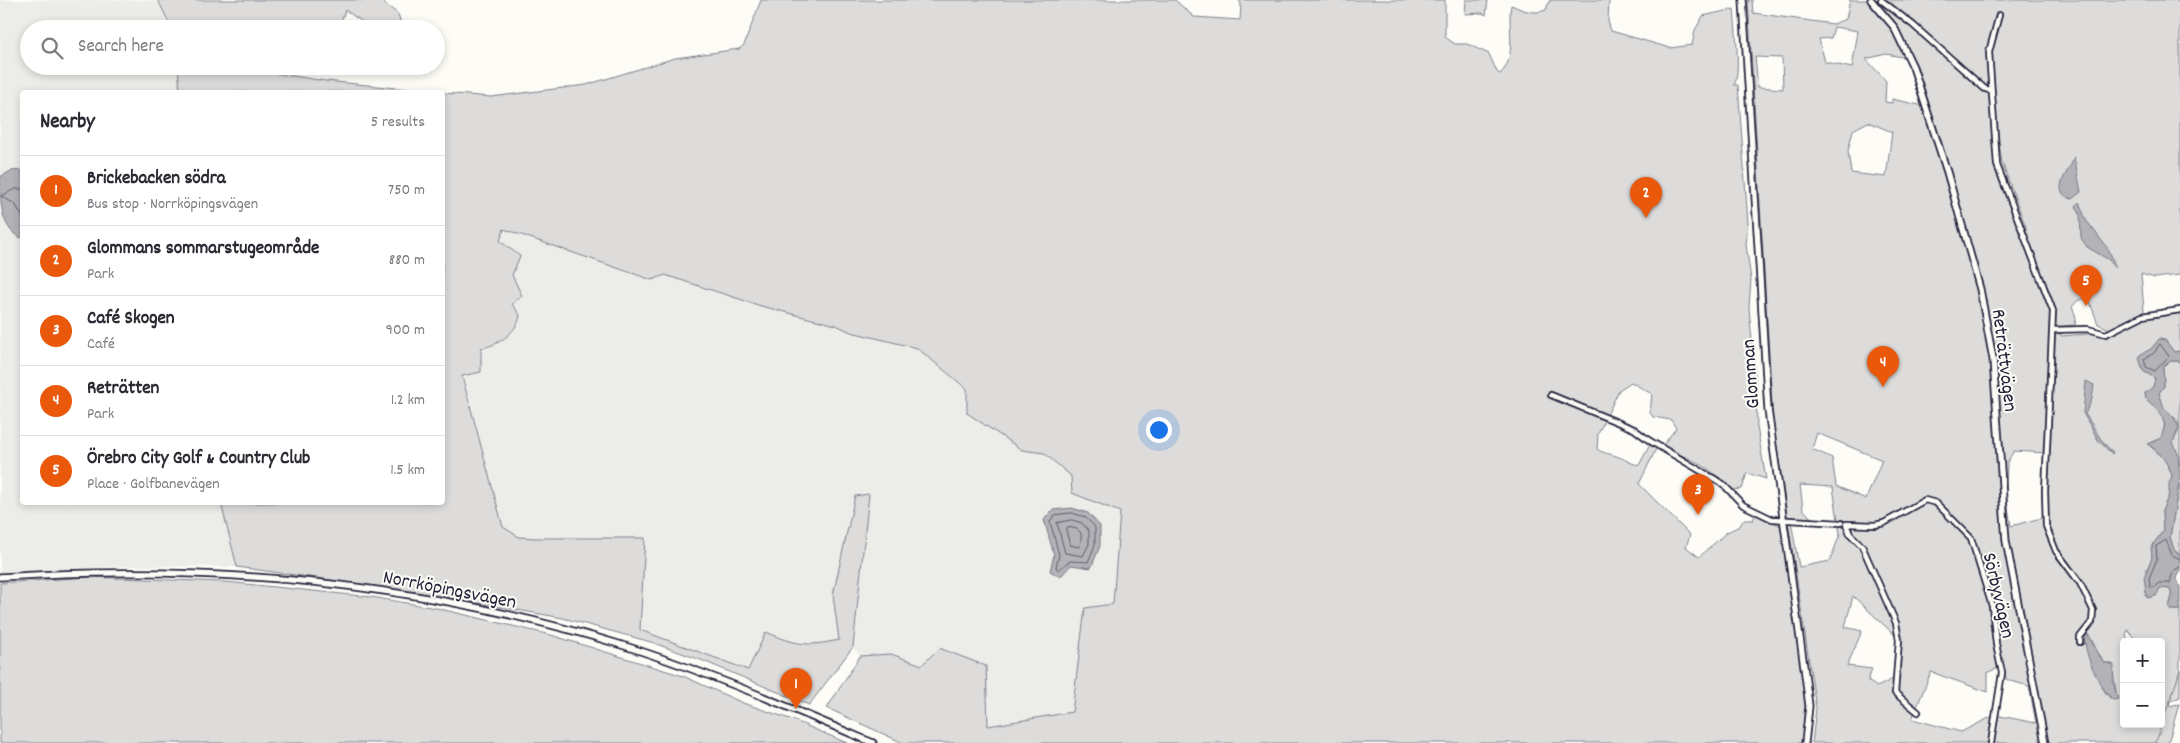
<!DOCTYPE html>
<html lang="en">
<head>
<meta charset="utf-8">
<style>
  :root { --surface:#fff; --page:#f2f2f3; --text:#2b2b33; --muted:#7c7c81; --line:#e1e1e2; --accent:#ea580c }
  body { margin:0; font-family:Dekko,sans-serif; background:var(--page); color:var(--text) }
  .controls { position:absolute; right:15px; bottom:15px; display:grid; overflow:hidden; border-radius:5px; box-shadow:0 2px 8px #0003 }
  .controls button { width:45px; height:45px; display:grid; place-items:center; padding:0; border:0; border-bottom:1px solid var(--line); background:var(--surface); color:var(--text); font:25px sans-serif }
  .you { position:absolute; left:1158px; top:429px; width:18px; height:18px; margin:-12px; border:4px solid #fff; border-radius:50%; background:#1a73e8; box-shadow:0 0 0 8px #1a73e833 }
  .badge { display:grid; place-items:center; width:32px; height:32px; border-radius:50%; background:var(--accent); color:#fff; font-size:16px; font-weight:700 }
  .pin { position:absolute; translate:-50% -41px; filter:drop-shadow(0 1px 2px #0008) }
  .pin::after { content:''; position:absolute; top:26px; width:18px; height:15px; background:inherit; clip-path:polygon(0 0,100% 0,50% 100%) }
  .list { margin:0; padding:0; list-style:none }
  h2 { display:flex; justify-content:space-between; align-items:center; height:65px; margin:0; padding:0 20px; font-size:21px }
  h2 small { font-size:16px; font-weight:400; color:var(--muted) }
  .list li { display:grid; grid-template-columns:32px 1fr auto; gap:15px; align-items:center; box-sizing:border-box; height:70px; padding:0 20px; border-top:1px solid var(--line) }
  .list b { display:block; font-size:19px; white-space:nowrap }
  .list p { margin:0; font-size:16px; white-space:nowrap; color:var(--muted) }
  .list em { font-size:16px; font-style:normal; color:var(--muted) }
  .icon { flex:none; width:28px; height:28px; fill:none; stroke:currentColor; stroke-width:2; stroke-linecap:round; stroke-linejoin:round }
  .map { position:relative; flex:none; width:2180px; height:743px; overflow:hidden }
  .search { position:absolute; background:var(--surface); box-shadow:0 2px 8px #0003; left:20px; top:20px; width:425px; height:55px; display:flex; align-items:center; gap:12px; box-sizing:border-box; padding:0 18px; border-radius:28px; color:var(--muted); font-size:19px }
  .panel { position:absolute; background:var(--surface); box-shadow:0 2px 8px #0003; left:20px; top:90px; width:425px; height:415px; border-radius:5px }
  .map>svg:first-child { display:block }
</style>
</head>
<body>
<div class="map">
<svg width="2180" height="743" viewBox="0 0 2180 743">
  <rect width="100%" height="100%" fill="#fdfcf7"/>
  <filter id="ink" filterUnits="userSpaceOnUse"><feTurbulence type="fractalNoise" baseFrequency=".02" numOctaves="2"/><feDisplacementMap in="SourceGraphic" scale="10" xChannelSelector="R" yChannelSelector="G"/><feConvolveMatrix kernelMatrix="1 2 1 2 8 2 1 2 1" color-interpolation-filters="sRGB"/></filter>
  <g filter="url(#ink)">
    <path fill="#ecece9" d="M 0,0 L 158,0 L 172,29 L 29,29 L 29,66 L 178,66 L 180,92 L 22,92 L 22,502 L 221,503 L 237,567 L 133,566 L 0,572 Z
      M 504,229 L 652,280 L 665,275 L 761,306 L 836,325 L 851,332 L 917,348 L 967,390 L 1022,450 L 1044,453 L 1071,476 L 1072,493 L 1120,512 L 1113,604 L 1085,608 L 1072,712 L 988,726 L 923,665 L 891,654 L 860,656 L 853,647 L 869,494 L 855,497 L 833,595 L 840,640 L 813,645 L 793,643 L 766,632 L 748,670 L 640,630 L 645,538 L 534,538 L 519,537 L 503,527 L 462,375 L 481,372 L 480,351 L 484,327 L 512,275 L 500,241 Z"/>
    <path fill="#dddcdb" stroke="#807f8b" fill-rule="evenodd" d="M 158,0 L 380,0 L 398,14 L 401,23 L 397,29 L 373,29 L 345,10 L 339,29 L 172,29 Z
      M 761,0 L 1175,0 L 1194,17 L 1240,20 L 1241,4 L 1239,0 L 1445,0 L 1445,37 L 1455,44 L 1467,44 L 1489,54 L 1497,72 L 1500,74 C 1518,58 1507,26 1511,5 C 1523,10 1533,15 1546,10 L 1549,1 L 1554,0 L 1609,0 L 1608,21 L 1611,31 L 1670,48 L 1692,45 L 1695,30 L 1703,16 L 1734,9 C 1735,23 1741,76 1734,85 L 1738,85 L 1748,223 L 1746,245 L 1751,279 L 1749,308 L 1756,385 L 1757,427 L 1766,479 L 1747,473 L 1742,489 L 1730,490 C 1712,466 1685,455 1657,447 L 1639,484 L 1690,535 L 1686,547 L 1699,557 L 1727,532 L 1740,526 L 1743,520 L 1753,520 L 1756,513 L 1781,526 L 1804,674 L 1806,711 L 1802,743 L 903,743 L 827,708 L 860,656 L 891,654 L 922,665 L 939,648 L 986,666 L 988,726 L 1072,712 L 1085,608 L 1113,604 L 1120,512 L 1072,493 L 1071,476 L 1044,453 L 1022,450 L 967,413 L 967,389 L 917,348 L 851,332 L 836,325 L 761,306 L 665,275 L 652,280 L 504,229 L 500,241 L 520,256 L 512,275 L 522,296 L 512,304 L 520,315 C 518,332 497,346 481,348 L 481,372 L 462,376 L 503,527 L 519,537 L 534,538 L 645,538 L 640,630 L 748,670 L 766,632 C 797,645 806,647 839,640 L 833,595 L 855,496 L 869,494 L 853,647 L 809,705 L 701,660 L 651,642 L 563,618 L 403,590 L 237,567 L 221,503 L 442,502 L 443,93 L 491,97 L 586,85 L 675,58 L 739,49 L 744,45 ZM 1631,382 L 1652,394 L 1650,413 L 1653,417 L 1671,420 L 1676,428 L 1664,444 L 1651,443 L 1639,465 C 1628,463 1626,459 1616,456 C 1609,453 1604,454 1597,449 L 1598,434 L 1619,390 Z
      M 1466,0 L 1488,0 L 1486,15 L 1482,13 L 1465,14 Z
      M 1748,0 L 1752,0 L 1753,13 L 1833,24 L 1846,19 L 1850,0 L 1869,0 L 1894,32 L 1908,58 L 1886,54 L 1866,59 L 1886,81 L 1885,102 L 1892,103 L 1892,99 L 1924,106 L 1976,279 L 1989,348 L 2004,541 L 2043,743 L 1812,743 L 1816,708 L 1773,421 ZM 1834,27 L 1858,31 L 1852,68 L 1825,62 L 1819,39 L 1831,38 ZM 1755,57 L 1782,58 L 1783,89 L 1758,87 ZM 1868,122 L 1892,132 L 1886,177 L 1851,173 L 1848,151 L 1853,130 ZM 1817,433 L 1882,460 L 1866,499 L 1836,486 L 1832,458 L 1812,449 ZM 1800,485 L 1833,487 L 1840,534 L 1830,561 L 1799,567 L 1791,521 L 1813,520 L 1803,509 ZM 1853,596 L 1899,639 L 1897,677 L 1877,687 L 1868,681 L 1872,669 L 1847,666 L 1862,631 L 1845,627 ZM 2002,667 L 2007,680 L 2029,686 L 2036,723 L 1995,715 L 1961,732 L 1912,719 L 1931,672 L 1988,692 L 1988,672 Z
      M 1874,0 L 2180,0 L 2180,275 L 2155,278 L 2141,274 L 2144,311 L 2142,315 L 2112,330 L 2098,324 L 2088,297 L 2077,301 L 2072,307 L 2076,317 L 2075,325 L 2051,327 L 2046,453 L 2014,451 L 2007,462 L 2006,494 L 2011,526 L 2045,517 L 2054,335 L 2061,333 L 2061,336 L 2088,334 L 2090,331 L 2108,335 L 2151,315 L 2180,311 L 2180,351 L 2174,352 L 2165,340 L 2148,351 L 2146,373 L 2153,376 L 2155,381 L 2153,387 L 2145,394 L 2146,399 C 2159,409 2170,421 2161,438 L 2148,444 L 2165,460 L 2172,474 L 2169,495 L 2162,511 L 2163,531 L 2151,547 L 2152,558 L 2146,571 L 2145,596 L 2160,588 L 2170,589 L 2172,596 L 2169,608 L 2170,610 L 2180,610 L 2180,697 L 2170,701 L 2169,706 L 2179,704 L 2168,743 L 2047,743 L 2009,550 L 1987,313 L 1981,278 L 1919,71 L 1897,26 ZM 1982,89 L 1992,96 L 2002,163 L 2026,227 L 2024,244 L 1998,171 L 1990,96 ZM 2128,630 L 2137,642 L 2161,642 L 2161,724 L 2124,724 L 2124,642 L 2129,642 L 2126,635 ZM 2089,635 L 2103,662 L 2112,664 L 2117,699 L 2110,698 C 2096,683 2091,660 2084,640 Z
      M 178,66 L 249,66 L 252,70 L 326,81 L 438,92 L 180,92 Z
      M 2171,361 L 2180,361 L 2180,466 L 2173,442 L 2179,430 L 2178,421 L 2164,408 L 2159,393 L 2164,386 L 2163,367 Z
      M 2180,478 L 2180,555 L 2174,550 L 2170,537 Z
      M 89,577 L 226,582 L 371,597 L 436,608 L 551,635 L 683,676 L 743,703 L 793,720 L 847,743 L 0,743 L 0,583 Z"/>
    <path fill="#b2b2b7" stroke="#787885" d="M 2074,157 L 2081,192 L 2072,199 C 2047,191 2072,169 2074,157 Z
      M 22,170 L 22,237 L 21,238 C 0,229 0,198 0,177 L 11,171 Z
      M 2079,202 L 2086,220 L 2109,250 L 2116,268 L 2109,260 L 2087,247 L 2081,238 L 2080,214 L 2076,206 Z
      M 2159,339 L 2165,340 L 2174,352 L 2180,351 L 2180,361 L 2171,361 L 2163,367 L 2164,386 L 2159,393 L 2164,408 L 2173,416 L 2179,427 L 2173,442 L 2178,454 L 2180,478 L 2170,537 L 2174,550 L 2180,555 L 2180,570 L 2176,578 L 2180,586 L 2180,610 L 2170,610 L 2169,607 L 2172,596 L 2170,589 L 2160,588 L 2156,596 L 2147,598 L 2144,577 L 2152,558 C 2150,541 2155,545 2163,531 L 2162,511 L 2169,495 L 2169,483 L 2172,476 C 2170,465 2157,448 2147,444 L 2161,438 L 2165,425 L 2160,412 L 2146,399 L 2145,393 L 2153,387 L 2155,378 L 2143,371 L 2139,358 L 2141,354 L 2151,349 Z
      M 2086,381 L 2094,385 L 2092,399 L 2085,414 C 2095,427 2099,441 2113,452 L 2112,454 L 2098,440 L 2083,413 Z
      M 1072,508 L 1088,513 L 1100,526 L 1100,546 L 1091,568 L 1071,565 L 1060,577 L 1050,571 L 1054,555 L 1044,520 L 1052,510 Z
      M 2087,634 L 2103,662 L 2114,665 L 2113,681 L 2118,699 L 2114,700 C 2102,695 2078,643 2087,634 Z"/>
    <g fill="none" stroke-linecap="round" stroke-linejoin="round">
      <path stroke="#5c5c6d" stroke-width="1" d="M 22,189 L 15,189 L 1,196 L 15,204 L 22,216
        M 2160,344 L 2169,356 L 2155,371 L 2146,367 L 2144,359 L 2154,353 Z
        M 1072,513 L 1085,517 L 1095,527 L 1095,545 L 1088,562 L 1070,561 L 1058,570 L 1056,567 L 1059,555 L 1050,521 L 1055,515 Z
        M 1072,520 L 1082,523 L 1089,531 L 1089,544 L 1083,556 L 1065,553 L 1057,523 Z
        M 1068,527 L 1077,529 L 1081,533 L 1081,542 L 1079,547 L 1070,545 L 1066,530 Z
        M 2180,559 L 2172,555 L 2166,540 L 2156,546 L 2157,559 L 2149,578 L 2150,587 L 2153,588 L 2159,583 L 2170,583 L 2173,571 L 2180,567"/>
      <path stroke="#787885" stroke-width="1" d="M 2154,743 C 2161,735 2159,727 2163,718 C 2170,702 2175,687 2180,670"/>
      <g stroke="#22223b" stroke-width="8">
        <path id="street" d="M 1881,0 L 1913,25 L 1985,89 L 1991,90
          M 1999,15 L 1989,52 L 1997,165 L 2053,311 L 2045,491 L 2046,526 L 2056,551 L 2080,583 L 2093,610 L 2092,622 L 2080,637 L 2080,642
          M 2053,330 L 2088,329 L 2106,334 L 2142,316 L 2180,310
          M 1551,395 L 1634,429 L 1650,441 L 1723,484 L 1743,505 L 1772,519 L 1841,523
          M 1918,712 L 1895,693 L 1899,640 L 1896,623 L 1862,546 L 1850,534 L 1846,524 L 1875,525 L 1884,523 L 1925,500 L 1936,503 L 1971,538 L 1992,606 L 1996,644 L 2002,673 L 1991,743"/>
      </g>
      <g stroke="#22223b" stroke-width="9">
        <path id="secondary" d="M 1743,0 L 1768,410 L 1805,674 L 1809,706 L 1805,743
          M 1871,0 L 1894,27 L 1913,67 L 1947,172 L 1980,289 L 1993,359 L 2006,541 L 2045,743
          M 0,577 C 211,563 423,583 625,646 C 710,673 791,708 873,743"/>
      </g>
      <use href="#street" stroke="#fdfcf7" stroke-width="4.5"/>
      <use href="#secondary" stroke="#fdfcf7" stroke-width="5.5"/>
    </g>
  </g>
  <g text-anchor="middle" stroke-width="4" stroke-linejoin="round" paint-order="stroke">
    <g font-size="20" fill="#22223b" stroke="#fdfcf7">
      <text transform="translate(2006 360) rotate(83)" y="7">Reträttvägen</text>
      <text transform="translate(1749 374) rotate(-94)" y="7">Glomman</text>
      <text transform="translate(450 588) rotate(11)" y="7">Norrköpingsvägen</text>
      <text transform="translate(2000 595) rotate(77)" y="7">Sörbyvägen</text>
    </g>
  </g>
</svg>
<div class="controls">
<button>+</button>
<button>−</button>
</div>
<div class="you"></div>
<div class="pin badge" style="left:796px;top:709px">1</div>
<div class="pin badge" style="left:1646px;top:218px">2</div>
<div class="pin badge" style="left:1698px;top:515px">3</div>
<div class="pin badge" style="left:1883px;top:387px">4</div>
<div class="pin badge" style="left:2086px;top:306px">5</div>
<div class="search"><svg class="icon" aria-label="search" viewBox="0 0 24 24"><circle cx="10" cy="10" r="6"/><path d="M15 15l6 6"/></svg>Search here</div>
<section class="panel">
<h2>Nearby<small>5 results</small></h2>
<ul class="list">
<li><span class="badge">1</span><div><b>Brickebacken södra</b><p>Bus stop · Norrköpingsvägen</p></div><em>750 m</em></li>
<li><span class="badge">2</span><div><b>Glommans sommarstugeområde</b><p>Park</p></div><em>880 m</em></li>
<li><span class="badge">3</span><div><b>Café Skogen</b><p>Café</p></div><em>900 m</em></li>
<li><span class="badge">4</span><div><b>Reträtten</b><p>Park</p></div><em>1.2 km</em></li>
<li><span class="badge">5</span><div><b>Örebro City Golf &amp; Country Club</b><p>Place · Golfbanevägen</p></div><em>1.5 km</em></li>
</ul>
</section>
</div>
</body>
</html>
